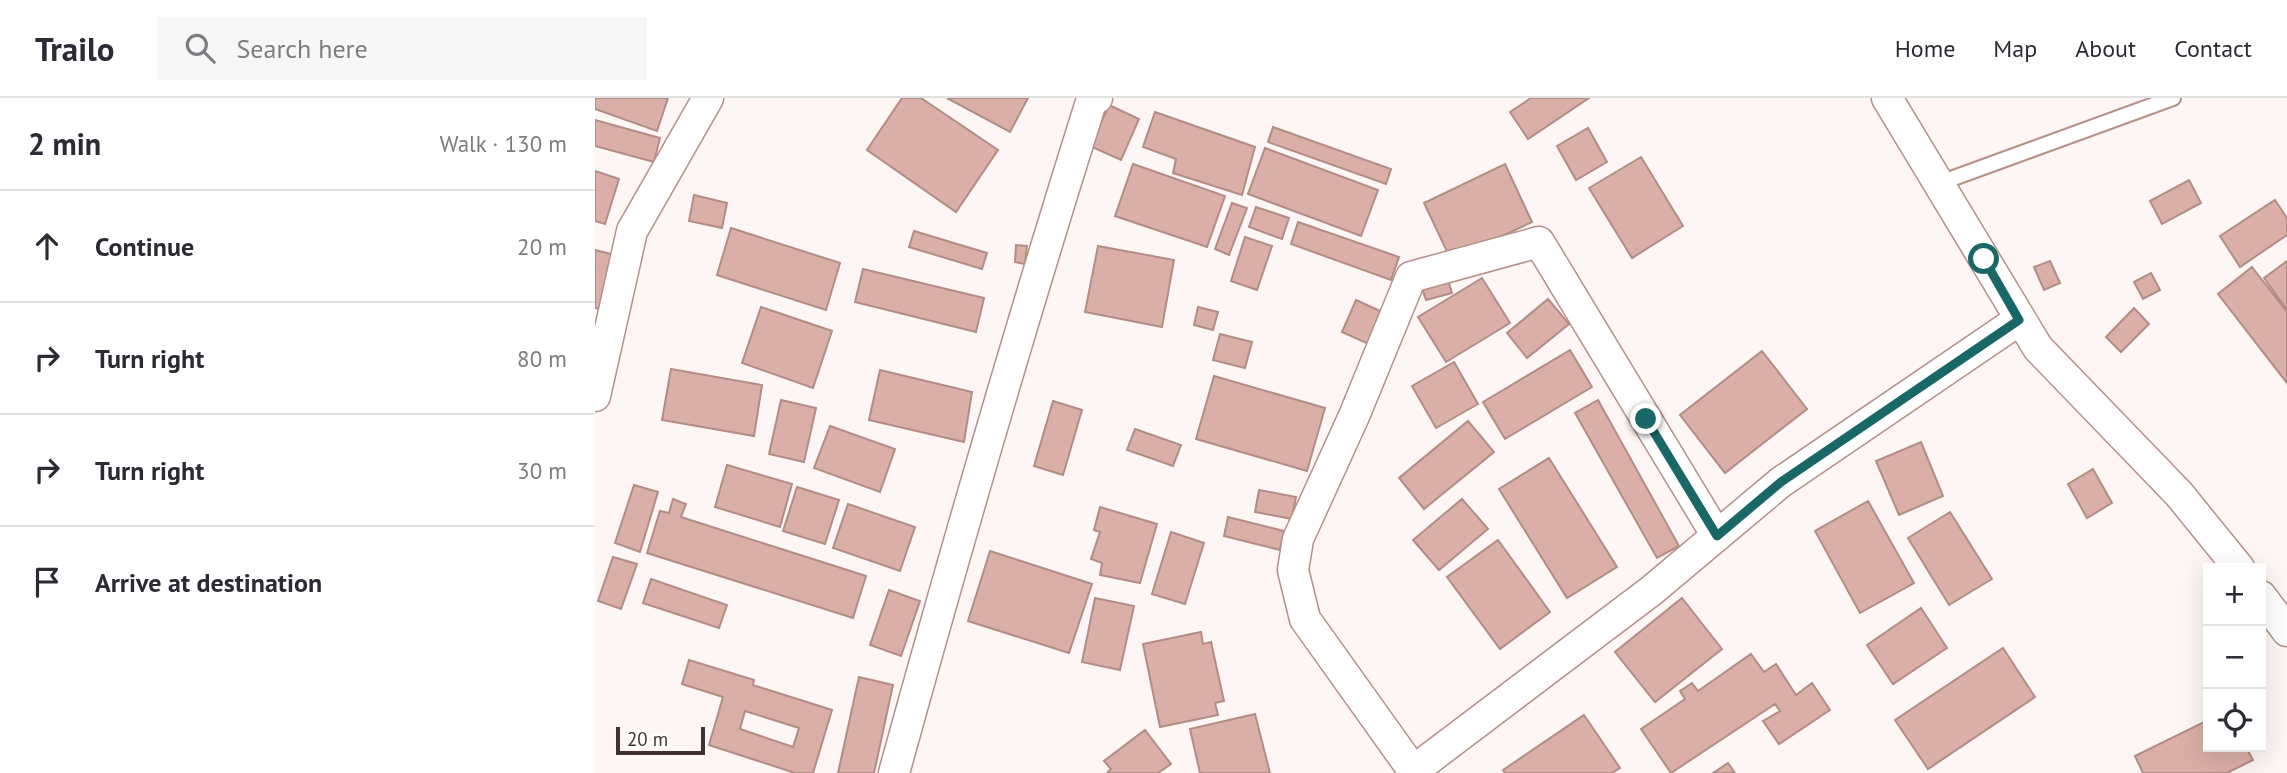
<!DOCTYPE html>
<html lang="en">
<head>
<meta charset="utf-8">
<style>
  :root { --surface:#fff; --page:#f7f7f7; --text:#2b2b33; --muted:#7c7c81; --line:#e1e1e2 }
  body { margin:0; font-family:"PT Sans",sans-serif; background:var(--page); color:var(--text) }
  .controls { position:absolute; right:21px; bottom:21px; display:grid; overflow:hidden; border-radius:0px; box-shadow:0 7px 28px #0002 }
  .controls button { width:63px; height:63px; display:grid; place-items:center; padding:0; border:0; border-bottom:2px solid var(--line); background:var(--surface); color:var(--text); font:35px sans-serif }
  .scale { position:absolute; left:21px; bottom:18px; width:89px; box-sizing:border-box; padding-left:7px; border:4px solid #41322f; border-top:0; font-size:19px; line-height:24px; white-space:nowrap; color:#41322f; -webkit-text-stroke:5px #fff; paint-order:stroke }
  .stop { position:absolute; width:21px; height:21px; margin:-16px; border:5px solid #1a6767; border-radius:50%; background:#fff }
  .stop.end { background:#1a6767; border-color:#fff; box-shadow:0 2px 7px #0008 }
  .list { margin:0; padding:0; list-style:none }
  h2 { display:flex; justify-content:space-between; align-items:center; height:91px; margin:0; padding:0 28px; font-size:30px }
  h2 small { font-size:23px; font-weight:400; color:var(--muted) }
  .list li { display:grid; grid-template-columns:46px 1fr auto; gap:21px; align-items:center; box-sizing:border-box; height:112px; padding:0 28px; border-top:2px solid var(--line) }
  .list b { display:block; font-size:26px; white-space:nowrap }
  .list em { font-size:23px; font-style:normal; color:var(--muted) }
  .icon { flex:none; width:38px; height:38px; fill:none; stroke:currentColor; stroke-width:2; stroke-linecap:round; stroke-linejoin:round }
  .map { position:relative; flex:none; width:1692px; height:675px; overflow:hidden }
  header { display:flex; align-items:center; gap:42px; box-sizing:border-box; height:98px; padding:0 35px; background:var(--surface); border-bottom:2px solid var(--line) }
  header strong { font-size:33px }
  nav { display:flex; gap:38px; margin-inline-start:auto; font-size:24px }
  .search { width:490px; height:63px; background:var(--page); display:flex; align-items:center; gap:18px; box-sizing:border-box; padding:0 24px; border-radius:0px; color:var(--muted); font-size:26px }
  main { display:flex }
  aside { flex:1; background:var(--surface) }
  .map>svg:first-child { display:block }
</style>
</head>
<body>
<header>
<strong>Trailo</strong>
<div class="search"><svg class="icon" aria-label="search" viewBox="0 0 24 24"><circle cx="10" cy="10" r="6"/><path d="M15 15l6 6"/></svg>Search here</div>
<nav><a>Home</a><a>Map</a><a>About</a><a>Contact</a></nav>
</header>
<main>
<aside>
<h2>2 min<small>Walk · 130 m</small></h2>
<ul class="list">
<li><svg class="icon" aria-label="ahead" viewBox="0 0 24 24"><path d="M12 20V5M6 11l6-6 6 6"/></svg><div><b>Continue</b></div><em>20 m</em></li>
<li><svg class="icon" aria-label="right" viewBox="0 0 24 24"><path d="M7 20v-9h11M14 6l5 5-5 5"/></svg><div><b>Turn right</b></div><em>80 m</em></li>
<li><svg class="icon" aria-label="right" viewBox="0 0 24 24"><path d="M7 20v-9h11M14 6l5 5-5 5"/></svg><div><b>Turn right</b></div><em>30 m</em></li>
<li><svg class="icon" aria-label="arrive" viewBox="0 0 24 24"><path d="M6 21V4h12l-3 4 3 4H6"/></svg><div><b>Arrive at destination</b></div></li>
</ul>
</aside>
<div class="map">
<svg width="1692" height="675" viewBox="0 0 1692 675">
  <rect width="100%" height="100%" fill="#fef6f4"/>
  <path fill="#daafa7" stroke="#b28d86" stroke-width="2" fill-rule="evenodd" d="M 0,0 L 73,0 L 62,33 L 0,11 Z
    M 307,0 L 326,0 L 403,52 L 361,114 L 272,52 Z
    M 352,0 L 433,0 L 415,34 Z
    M 936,0 L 994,0 L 933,41 L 915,14 Z
    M 514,7 L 544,21 L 526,62 L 495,48 Z
    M 560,14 L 660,49 L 647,97 L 578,75 L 581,61 L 548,49 Z
    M 0,22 L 65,40 L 59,64 L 0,48 Z
    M 678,29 L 796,71 L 791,86 L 673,44 Z
    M 993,30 L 1012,64 L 981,82 L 962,48 Z
    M 670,50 L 783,92 L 766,138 L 653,96 Z
    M 1046,59 L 1088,128 L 1037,160 L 994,90 Z
    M 538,66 L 630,98 L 612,149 L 520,118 Z
    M 910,66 L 937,124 L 856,162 L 829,105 Z
    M 0,73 L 24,81 L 10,126 L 0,123 Z
    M 1594,82 L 1606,105 L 1567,126 L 1555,103 Z
    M 99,97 L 132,105 L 127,130 L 94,123 Z
    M 1680,102 L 1692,120 L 1692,137 L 1645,169 L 1625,138 Z
    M 637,105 L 652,110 L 634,157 L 620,151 Z
    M 661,109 L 694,120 L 687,141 L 654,129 Z
    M 703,124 L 804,159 L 796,182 L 696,146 Z
    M 136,130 L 245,165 L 231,212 L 122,177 Z
    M 319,133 L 392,155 L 387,171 L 314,149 Z
    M 650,139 L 677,148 L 662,192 L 636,183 Z
    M 421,147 L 432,148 L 430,166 L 420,164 Z
    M 503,148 L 579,162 L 567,229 L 490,214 Z
    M 0,152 L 20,157 L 6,211 L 0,210 Z
    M 1455,163 L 1465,185 L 1449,192 L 1439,169 Z
    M 1692,163 L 1692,212 L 1669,180 Z
    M 1657,169 L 1692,214 L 1692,285 L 1623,196 Z
    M 268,171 L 389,200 L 381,234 L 260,204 Z
    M 1556,175 L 1565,192 L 1548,201 L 1539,184 Z
    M 887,180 L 915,225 L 851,264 L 823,219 Z
    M 853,182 L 857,195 L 831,202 L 827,190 Z
    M 953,201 L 974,226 L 932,260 L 912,235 Z
    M 761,202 L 792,216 L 778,248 L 747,234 Z
    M 166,209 L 237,233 L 218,290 L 147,265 Z
    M 603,209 L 623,214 L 618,232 L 599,227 Z
    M 1539,210 L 1554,226 L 1526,254 L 1511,239 Z
    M 625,236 L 657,244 L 650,270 L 618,262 Z
    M 975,252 L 997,289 L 910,341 L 888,304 Z
    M 1167,253 L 1212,311 L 1130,375 L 1085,317 Z
    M 859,264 L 883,306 L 841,330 L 817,288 Z
    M 76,271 L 167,287 L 159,338 L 67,322 Z
    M 285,272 L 377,294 L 369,344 L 274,322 Z
    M 619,278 L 730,310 L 712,373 L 601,341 Z
    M 186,302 L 221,310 L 209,364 L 174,356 Z
    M 1003,302 L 1084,448 L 1062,460 L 980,315 Z
    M 458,303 L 487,312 L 468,377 L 439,368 Z
    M 873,323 L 899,354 L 829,411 L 804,380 Z
    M 235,328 L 300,351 L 285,394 L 219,370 Z
    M 540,331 L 586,347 L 578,368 L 532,352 Z
    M 1326,344 L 1348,398 L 1304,417 L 1281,363 Z
    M 954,360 L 1022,469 L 972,500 L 904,391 Z
    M 132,367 L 197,386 L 185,429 L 120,409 Z
    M 1498,371 L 1517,405 L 1492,420 L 1473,386 Z
    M 39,387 L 63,394 L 45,454 L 20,445 Z
    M 202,389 L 244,402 L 230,446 L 188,433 Z
    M 664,392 L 701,399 L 697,421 L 660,414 Z
    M 78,401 L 91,406 L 86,419 L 271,478 L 258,520 L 52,455 L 65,413 L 74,415 Z
    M 867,401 L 893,431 L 844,472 L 818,442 Z
    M 1273,403 L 1319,485 L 1265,515 L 1220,433 Z
    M 253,406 L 320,429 L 305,473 L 238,450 Z
    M 505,409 L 562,426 L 545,485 L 505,477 L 507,465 L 496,461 L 505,434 L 499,432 Z
    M 1355,414 L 1397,481 L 1354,507 L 1313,440 Z
    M 633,419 L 689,433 L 685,452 L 629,438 Z
    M 576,434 L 609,445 L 590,506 L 557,496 Z
    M 903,442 L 955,514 L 905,551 L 852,479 Z
    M 395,453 L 497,486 L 474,555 L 373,523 Z
    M 18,459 L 42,466 L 26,511 L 3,503 Z
    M 56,481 L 132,507 L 124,530 L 48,505 Z
    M 294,492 L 325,503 L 306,558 L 275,547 Z
    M 500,500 L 539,508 L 525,572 L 487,564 Z
    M 1087,500 L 1127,551 L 1060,604 L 1020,554 Z
    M 1326,510 L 1352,550 L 1298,586 L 1272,547 Z
    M 606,534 L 608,546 L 616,544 L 629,603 L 620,605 L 623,617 L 565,629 L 548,546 Z
    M 1408,550 L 1440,599 L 1333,671 L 1300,622 Z
    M 1156,556 L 1169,574 L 1181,566 L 1201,597 L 1217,585 L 1235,612 L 1184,646 L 1168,623 L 1185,613 L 1180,606 L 1076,675 L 1046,631 L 1090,601 L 1085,593 L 1097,585 L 1103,593 Z
    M 94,562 L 159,582 L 158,587 L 237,612 L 218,675 L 200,675 L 114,647 L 128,599 L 87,586 ZM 150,613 L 204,630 L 198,649 L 145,631 Z
    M 264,579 L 298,587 L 279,675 L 243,675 Z
    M 660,616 L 675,675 L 605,675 L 595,631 Z
    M 989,617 L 1025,670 L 1017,675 L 910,675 L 908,672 Z
    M 1613,622 L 1613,649 L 1651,649 L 1658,662 L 1632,675 L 1548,675 L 1540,658 Z
    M 550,632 L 576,666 L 563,675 L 512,675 L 516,671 L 509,663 Z
    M 1133,665 L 1140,675 L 1118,675 Z"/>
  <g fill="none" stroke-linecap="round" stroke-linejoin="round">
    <g stroke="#b59089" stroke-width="18">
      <path id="service" d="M 1342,86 L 1578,0"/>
    </g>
    <g stroke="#b59089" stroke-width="33">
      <path id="minor" d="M 1292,0 L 1443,250 L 1584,396 L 1644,470
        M 0,298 L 37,133 L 113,0
        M 1666,498 L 1692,533
        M 818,673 L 1056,493 L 1186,384 L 1424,222
        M 299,675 C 361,450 426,226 496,4 L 502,0
        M 820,675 L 710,521 L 698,472 L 703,441 L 759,318 L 816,179 L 944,144 L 1122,438"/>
    </g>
    <use href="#service" stroke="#fff" stroke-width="14"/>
    <use href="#minor" stroke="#fff" stroke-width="30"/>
  </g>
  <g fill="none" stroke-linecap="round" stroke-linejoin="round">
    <path stroke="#1a6767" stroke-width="9" d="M 1051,321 L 1122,438 L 1186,384 L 1424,222 L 1389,161"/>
  </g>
</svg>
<div class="controls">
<button>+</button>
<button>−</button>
<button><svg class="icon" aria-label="locate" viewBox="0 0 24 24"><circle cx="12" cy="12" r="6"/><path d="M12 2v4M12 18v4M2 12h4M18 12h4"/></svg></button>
</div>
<div class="scale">20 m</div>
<div class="stop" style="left:1389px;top:161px"></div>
<div class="stop end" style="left:1051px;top:321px"></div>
</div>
</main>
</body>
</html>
